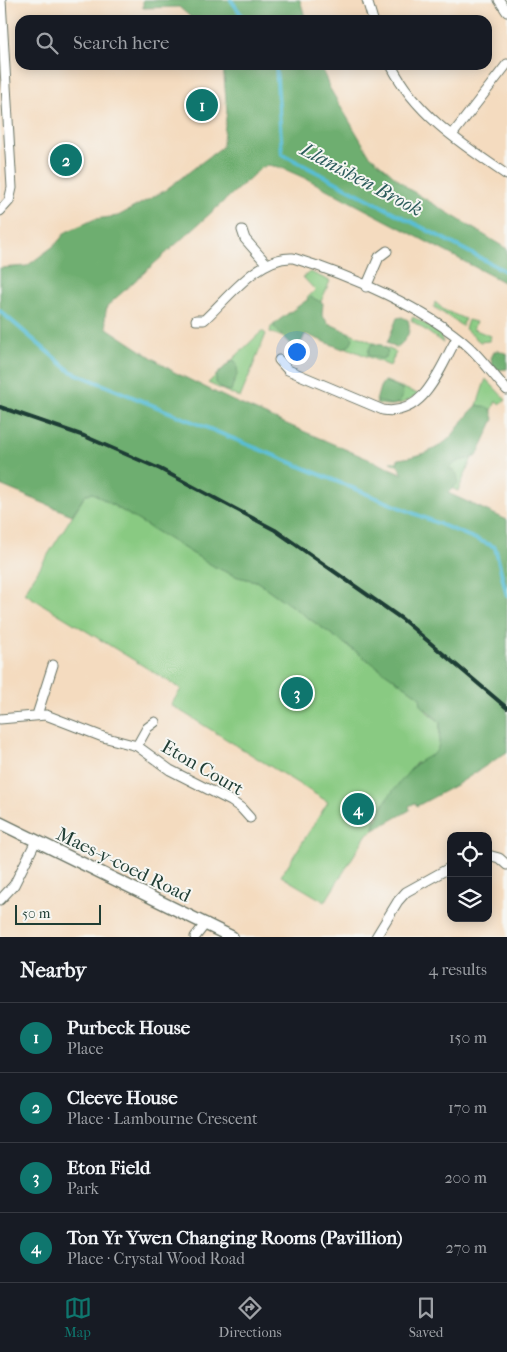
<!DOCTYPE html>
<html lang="en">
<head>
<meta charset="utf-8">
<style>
  :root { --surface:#171b24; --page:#242831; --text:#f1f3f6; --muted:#9ea1a6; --line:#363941; --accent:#0f766e }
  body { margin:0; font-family:"IM FELL French Canon",serif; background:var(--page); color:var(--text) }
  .controls { position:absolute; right:15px; bottom:15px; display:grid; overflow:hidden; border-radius:10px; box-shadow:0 2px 12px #0003 }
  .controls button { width:45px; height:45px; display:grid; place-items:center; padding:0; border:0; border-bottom:1px solid var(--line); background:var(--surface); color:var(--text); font:25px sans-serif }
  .scale { position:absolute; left:15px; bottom:12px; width:86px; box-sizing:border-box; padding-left:5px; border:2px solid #1f3d34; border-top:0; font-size:14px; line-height:18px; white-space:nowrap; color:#1f3d34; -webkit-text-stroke:4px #f6f6f2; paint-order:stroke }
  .you { position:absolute; left:296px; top:351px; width:18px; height:18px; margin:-12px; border:4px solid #fff; border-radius:50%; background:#1a73e8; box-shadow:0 0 0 8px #1a73e833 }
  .badge { display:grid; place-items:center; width:32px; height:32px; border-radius:50%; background:var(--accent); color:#fff; font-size:16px; font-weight:700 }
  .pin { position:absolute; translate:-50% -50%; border:2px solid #fff; box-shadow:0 1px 5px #0006 }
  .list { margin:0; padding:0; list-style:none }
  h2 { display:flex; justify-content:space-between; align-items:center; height:65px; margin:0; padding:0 20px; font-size:21px }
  h2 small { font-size:16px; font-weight:400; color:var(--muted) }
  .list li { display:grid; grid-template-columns:32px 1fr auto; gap:15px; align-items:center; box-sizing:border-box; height:70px; padding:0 20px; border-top:1px solid var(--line) }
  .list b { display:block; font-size:19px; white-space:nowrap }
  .list p { margin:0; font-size:16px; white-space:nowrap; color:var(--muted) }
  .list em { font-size:16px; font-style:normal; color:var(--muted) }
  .icon { flex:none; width:28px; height:28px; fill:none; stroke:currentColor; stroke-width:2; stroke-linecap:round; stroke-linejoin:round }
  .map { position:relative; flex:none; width:507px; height:937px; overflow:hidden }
  .search { position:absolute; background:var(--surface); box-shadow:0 2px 12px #0003; left:15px; right:15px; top:15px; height:55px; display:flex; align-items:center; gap:12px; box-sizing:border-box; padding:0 18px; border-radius:15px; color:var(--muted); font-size:19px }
  .sheet { height:345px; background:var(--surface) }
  nav { display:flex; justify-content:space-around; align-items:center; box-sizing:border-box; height:70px; border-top:1px solid var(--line); background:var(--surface); font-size:14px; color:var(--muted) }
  nav a { display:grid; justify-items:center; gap:2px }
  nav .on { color:var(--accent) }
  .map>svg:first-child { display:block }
</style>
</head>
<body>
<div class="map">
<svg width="507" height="937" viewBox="0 0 507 937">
  <rect width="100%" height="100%" fill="#f6f6f2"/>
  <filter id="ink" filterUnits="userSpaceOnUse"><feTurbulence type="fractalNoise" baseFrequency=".02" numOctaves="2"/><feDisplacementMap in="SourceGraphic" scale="10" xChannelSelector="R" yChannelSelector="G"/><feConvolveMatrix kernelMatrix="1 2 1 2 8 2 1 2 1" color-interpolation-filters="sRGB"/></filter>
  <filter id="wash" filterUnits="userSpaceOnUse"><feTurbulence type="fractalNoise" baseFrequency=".0096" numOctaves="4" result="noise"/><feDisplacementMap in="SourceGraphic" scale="20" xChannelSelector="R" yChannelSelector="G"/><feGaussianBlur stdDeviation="1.12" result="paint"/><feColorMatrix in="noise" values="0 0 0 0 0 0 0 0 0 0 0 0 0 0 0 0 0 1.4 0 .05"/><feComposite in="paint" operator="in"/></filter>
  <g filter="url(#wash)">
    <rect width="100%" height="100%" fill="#f4dbbf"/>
    <path fill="#89ca82" stroke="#54845b" d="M 310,272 L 330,281 L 315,315 L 307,298 L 315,290 L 303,277 Z
      M 435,302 L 444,310 L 465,319 L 462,326 L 434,307 Z
      M 290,312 L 312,317 L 396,352 L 390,366 L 302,329 L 296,342 L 270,332 L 271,327 Z
      M 413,317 C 423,323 441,330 443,343 L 411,320 Z
      M 468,320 L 476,322 L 473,329 L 491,336 L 489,341 L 480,342 L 465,329 Z
      M 262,331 L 266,334 L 240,398 L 208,383 Z
      M 486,379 L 506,400 L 500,404 L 496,401 L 458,491 L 390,462 C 420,462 448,449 467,425 C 476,414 480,393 486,379 Z
      M 386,381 L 418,394 C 405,404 392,408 376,403 Z
      M 93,493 L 215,567 L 238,577 L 256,581 L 420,697 L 427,712 L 440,722 L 439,749 L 434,756 L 416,763 L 380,810 L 375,817 L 374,830 L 367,834 L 325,902 L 281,876 L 328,802 L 171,705 L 181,689 L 24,593 L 86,494 Z"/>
    <path fill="#6eae70" stroke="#467652" d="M 143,0 L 300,0 L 306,20 L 194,20 L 179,7 L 143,8 Z
      M 223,65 L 321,65 L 329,87 L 369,154 L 409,189 L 507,249 L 507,284 L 309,180 L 282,168 L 269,165 L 261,168 L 107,306 L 105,317 L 107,328 L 174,372 L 233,401 L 403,474 L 397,464 L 398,459 C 422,456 443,449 457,429 C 464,420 469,412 478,405 L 491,409 L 494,419 L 477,456 C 467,461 456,458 449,469 C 457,471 458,475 458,483 L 448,493 L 507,520 L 507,752 L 458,784 L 417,806 L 415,803 L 409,806 L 410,810 L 374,830 C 377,806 396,788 411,769 C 433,746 440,767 440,722 L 421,705 L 420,697 L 256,581 L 238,577 L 215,567 L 93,493 L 86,494 L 72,515 L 0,485 L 0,268 L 27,266 L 55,245 L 66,232 L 95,219 L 118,216 L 164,191 L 222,147 L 227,111 Z
      M 311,297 L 323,303 L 322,315 L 328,323 L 347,332 L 353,338 L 350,345 L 343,349 L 305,334 L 300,345 C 286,345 283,336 274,327 L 275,323 Z
      M 402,317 L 408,320 C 412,332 406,341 396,348 L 387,343 L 397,318 Z
      M 372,344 L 382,345 L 388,352 L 386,357 L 381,359 L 368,355 L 369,349 Z
      M 498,350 L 507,354 L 507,369 L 498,370 L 493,367 L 491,358 L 494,352 Z
      M 232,360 L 235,361 C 241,375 234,378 231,391 L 223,390 L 216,383 L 216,376 Z
      M 384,381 L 402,389 L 403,394 L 399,403 L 392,405 L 376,401 L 380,387 Z"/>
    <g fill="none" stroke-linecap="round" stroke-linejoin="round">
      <path stroke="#58bed6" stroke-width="4" d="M 231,0 L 245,20
        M 276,65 L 282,154 L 507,272
        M 0,311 L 70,371 L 495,547 L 507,596"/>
    </g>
  </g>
  <g filter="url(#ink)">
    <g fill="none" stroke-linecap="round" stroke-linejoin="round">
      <g stroke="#6a7465" stroke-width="11">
        <path id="minor" d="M 367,0 L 373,20
          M 499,0 L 507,12
          M 391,65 C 415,114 463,145 507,175
          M 452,135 L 507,64
          M 0,211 L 9,201 L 12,188 L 1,0
          M 242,230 L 245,239 L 266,263
          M 366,287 L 379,257 L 387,251
          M 196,320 L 204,320 C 228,298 259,256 293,258 C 349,275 426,308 469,347 C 483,360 494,376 507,390
          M 279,360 L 288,370 L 383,410 C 425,417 440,367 457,338
          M 37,715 L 53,665
          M 0,719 L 46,715 L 103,737 L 137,746 L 170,770 L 231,801 L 241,808 L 250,818
          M 137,746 L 147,728 L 155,722
          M 488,855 L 499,858 L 507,865
          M 0,900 L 14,885 L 36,841
          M 195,937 L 206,923
          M 376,937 L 398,901 L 406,892 L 451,867"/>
      </g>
      <g stroke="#6a7465" stroke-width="14">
        <path id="tertiary" d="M 0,823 L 232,937"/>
      </g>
      <use href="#minor" stroke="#fff" stroke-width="9"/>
      <use href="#tertiary" stroke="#fff" stroke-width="11"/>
      <path stroke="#1f3d34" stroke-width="4" d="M 0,407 L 84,436 L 160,469 L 275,530 L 402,619 L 507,708"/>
    </g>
  </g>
  <g text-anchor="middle" stroke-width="4" stroke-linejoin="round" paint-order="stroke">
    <g font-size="19" fill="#1f3d34" stroke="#f6f6f2">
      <text transform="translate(203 767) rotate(30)" y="7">Eton Court</text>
      <text transform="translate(124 864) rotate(26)" y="7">Maes-y-coed Road</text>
    </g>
    <g font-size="20" font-style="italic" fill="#2d5d5c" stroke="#f6f6f2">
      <text transform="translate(362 179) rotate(28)" y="7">Llanishen Brook</text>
    </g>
  </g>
</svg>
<div class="controls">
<button><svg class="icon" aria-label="locate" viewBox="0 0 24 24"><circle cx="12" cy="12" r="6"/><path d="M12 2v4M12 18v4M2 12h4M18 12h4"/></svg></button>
<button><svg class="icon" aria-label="layers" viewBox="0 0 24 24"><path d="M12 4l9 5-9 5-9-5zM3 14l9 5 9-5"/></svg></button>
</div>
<div class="scale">50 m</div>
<div class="you"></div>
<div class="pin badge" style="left:202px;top:105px">1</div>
<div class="pin badge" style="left:66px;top:160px">2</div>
<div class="pin badge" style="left:297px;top:693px">3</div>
<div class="pin badge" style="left:358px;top:809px">4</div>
<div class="search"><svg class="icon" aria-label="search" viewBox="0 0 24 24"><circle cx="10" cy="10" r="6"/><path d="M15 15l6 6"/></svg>Search here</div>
</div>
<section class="sheet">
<h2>Nearby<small>4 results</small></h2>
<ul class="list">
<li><span class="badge">1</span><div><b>Purbeck House</b><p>Place</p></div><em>150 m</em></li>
<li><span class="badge">2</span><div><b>Cleeve House</b><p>Place · Lambourne Crescent</p></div><em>170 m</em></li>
<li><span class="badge">3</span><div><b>Eton Field</b><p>Park</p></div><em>200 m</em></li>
<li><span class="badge">4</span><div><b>Ton Yr Ywen Changing Rooms (Pavillion)</b><p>Place · Crystal Wood Road</p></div><em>270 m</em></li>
</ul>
</section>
<nav>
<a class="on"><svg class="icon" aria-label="map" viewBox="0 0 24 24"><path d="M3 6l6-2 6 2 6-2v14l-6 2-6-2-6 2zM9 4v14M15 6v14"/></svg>Map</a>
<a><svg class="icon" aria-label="directions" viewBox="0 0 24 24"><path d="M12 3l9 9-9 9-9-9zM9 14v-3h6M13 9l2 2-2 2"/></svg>Directions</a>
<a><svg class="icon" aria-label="saved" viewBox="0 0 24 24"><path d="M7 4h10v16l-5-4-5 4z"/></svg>Saved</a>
</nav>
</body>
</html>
